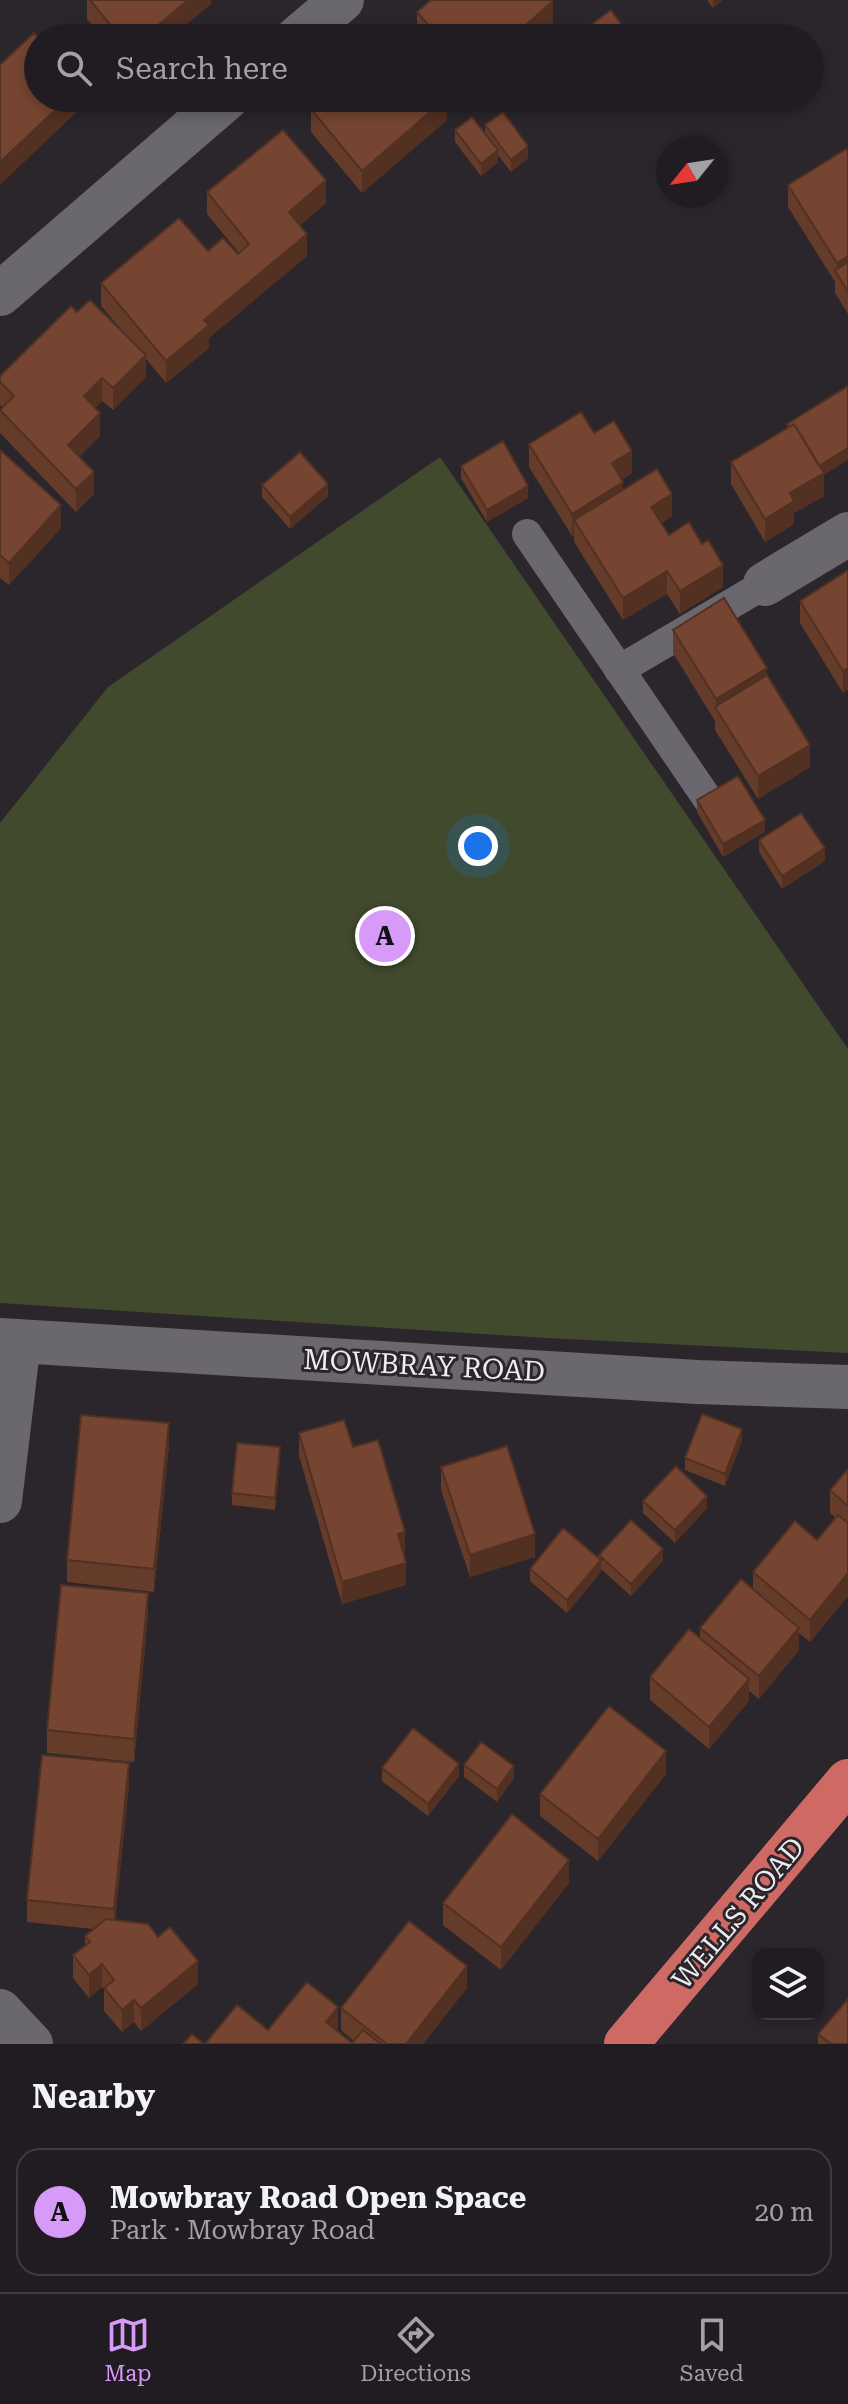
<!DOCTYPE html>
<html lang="en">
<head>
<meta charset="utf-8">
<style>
  :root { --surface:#201c21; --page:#2d292e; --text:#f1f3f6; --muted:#a2a1a5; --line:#3d3a3f; --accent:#d89af8 }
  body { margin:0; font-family:"Roboto Serif",serif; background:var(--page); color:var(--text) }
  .controls { position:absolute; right:24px; bottom:24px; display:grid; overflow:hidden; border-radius:16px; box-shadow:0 4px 12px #0003 }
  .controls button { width:72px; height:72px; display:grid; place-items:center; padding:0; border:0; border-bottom:2px solid var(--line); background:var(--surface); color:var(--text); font:40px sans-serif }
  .compass { position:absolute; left:656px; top:136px; width:72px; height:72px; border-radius:50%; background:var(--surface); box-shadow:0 4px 12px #0003; rotate:240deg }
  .you { position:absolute; left:478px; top:846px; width:28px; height:28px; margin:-20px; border:6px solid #fff; border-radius:50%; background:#1a73e8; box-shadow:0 0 0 12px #1a73e833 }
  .badge { display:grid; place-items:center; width:52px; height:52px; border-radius:50%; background:var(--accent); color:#111; font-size:26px; font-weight:700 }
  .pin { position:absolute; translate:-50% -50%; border:4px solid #fff; box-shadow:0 2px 8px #0006 }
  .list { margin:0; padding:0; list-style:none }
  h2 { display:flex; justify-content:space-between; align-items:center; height:104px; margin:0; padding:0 32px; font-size:34px }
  h2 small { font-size:26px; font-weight:400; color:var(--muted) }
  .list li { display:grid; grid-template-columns:52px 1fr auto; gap:24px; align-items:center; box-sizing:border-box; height:128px; margin:0 16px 16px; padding:0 16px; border:2px solid var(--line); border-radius:24px }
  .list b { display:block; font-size:30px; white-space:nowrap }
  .list p { margin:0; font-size:26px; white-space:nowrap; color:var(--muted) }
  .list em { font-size:26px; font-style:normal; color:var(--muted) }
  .icon { flex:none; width:44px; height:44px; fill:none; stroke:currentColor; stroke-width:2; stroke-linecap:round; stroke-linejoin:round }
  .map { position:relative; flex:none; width:848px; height:2044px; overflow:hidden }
  .search { position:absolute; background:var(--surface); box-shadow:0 4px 12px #0003; left:24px; right:24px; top:24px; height:88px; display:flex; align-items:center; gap:20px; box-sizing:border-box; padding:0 28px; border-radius:44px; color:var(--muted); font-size:30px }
  .sheet { height:248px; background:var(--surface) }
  nav { display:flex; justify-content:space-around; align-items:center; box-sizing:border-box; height:112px; border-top:2px solid var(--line); background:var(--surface); font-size:22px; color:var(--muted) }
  nav a { display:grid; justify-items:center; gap:4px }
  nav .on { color:var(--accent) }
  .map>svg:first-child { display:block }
</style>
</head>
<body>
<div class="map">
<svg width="848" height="2044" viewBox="0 0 848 2044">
  <rect width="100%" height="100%" fill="#2a262c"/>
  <path fill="#424a2e" d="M 440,457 L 848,1049 L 848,1353 L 546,1338 L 0,1303 L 0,823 L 108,687 Z"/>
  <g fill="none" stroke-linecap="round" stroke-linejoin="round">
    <path stroke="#6b676e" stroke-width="30" d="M 527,534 L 709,801
      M 619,670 L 765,584"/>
    <path stroke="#6b676e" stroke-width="44" d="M 297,38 L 342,0
      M 0,294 L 227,98
      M 765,584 L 848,534
      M 0,1340 L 697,1382 L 848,1387
      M 0,1501 L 19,1341
      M 0,2011 L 31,2044"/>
    <path stroke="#ce6963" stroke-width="44" d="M 626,2044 L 848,1781"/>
  </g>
  <path fill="#653b2a" d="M 87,0 L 211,0 L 211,4 L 170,38 L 103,38 L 87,19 Z
    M 707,0 L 722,0 L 713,8 Z
    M 417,12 L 553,24 L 537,38 L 420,38 L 417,34 Z
    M 592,24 L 629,38 L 593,38 L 592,36 Z
    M 311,109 L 447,120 L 362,193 L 311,132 Z
    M 485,125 L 528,158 L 511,172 L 498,155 L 498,162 L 481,176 L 455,142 L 455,130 L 485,133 Z
    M 848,152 L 848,314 L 835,293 L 835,282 L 788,207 L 788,185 Z
    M 207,192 L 326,203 L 300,225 L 307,256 L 209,338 L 209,348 L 166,383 L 146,359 L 146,377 L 113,410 L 102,401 L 95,408 L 100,436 L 80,456 L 94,494 L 76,512 L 0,433 L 0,410 L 3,407 L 0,405 L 0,376 L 77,312 L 126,335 L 101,306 L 101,283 L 208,251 L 239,253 L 207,214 Z
    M 787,424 L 824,475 L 824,496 L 794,513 L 794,524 L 765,542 L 731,484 L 731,462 L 787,428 Z
    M 594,433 L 632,473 L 622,479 L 623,490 L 672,516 L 661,523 L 669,535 L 723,587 L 680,614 L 667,594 L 623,620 L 574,542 L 574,535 L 572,536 L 529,467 L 529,444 Z
    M 0,450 L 61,528 L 9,585 L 0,578 Z
    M 461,466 L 528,498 L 487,522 L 461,478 Z
    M 262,485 L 328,496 L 290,529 L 262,497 Z
    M 848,570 L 848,690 L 843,693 L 800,623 L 800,601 Z
    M 673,630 L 767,676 L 810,767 L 758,799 L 715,730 L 715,721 L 673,653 Z
    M 697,800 L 765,832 L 723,857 L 697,812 Z
    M 759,840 L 825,861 L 782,889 L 759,852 Z
    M 299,1433 L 353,1447 L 405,1554 L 404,1555 L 406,1585 L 342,1604 L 299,1456 Z
    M 742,1441 L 725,1486 L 685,1470 L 685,1458 Z
    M 169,1445 L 154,1592 L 67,1582 L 67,1560 Z
    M 280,1459 L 275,1510 L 232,1505 L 232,1493 Z
    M 441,1467 L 535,1557 L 470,1577 L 441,1490 Z
    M 848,1469 L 848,1596 L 810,1642 L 799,1633 L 799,1650 L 759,1699 L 749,1691 L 749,1701 L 709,1749 L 650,1700 L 650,1677 L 700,1638 L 700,1628 L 753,1589 L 753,1572 L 817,1540 L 835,1517 L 830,1513 L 830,1490 Z
    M 643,1501 L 707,1508 L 675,1543 L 643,1513 Z
    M 599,1555 L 663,1561 L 631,1596 L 601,1569 L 601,1572 L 567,1613 L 530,1581 L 530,1569 L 599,1559 Z
    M 148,1616 L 134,1762 L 47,1753 L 47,1730 Z
    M 464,1765 L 514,1778 L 497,1802 L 464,1777 Z
    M 382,1768 L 459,1776 L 428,1816 L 382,1781 Z
    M 666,1774 L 598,1861 L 540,1816 L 540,1794 Z
    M 129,1785 L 115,1920 L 198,1984 L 141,2031 L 134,2022 L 122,2032 L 104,2011 L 104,1989 L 102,1987 L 89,1998 L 73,1978 L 73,1955 L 85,1946 L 85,1936 L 93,1929 L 27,1922 L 27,1900 Z
    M 569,1883 L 501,1970 L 443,1925 L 443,1903 Z
    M 467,1988 L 423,2044 L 205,2044 L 268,2030 L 338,2031 L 352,2043 L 354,2041 L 341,2030 L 341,2008 Z
    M 818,2034 L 848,2044 L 818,2044 Z"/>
  <path fill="#523022" d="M 188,0 L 211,0 L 211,4 L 170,38 L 143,38 Z
    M 713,0 L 722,0 L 713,8 Z
    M 553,1 L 553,24 L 537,38 L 511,38 Z
    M 68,98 L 83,98 L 83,106 L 0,185 L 0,162 Z
    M 446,98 L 447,120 L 362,193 L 362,171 Z
    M 528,146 L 528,158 L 511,172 L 511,160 Z
    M 498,150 L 498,162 L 481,176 L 481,164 Z
    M 326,180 L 326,203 L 289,234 L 289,212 Z
    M 307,234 L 307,256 L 209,338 L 209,348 L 166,383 L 166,361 L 204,320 Z
    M 848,256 L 848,278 L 837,273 L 837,263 Z
    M 146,355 L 146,377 L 113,410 L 113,388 Z
    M 102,378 L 102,401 L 84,419 L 84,396 Z
    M 100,413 L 100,436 L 68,467 L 68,445 Z
    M 848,448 L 848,460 L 824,475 L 824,496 L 794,513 L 794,524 L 765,542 L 765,519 L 815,469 Z
    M 632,451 L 632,473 L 612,486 L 612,463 Z
    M 94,472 L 94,494 L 76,512 L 76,489 Z
    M 623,482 L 623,504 L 574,520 L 574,535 L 572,536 L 572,514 Z
    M 328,484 L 328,496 L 290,529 L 290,517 Z
    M 528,486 L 528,498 L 487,522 L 487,510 Z
    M 672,494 L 672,516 L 651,529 L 651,507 Z
    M 61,505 L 61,528 L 9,585 L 9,563 Z
    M 723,565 L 723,587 L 680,614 L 680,591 Z
    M 667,571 L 667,594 L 623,620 L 623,598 Z
    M 767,668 L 767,691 L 716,708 L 716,699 Z
    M 848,668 L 848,690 L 843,693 L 843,671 Z
    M 810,745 L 810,767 L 758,799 L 758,776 Z
    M 765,820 L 765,832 L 723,857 L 723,844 Z
    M 825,848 L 825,861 L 782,889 L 782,876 Z
    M 169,1423 L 169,1445 L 154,1592 L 154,1569 Z
    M 742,1429 L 742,1441 L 725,1486 L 725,1474 Z
    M 280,1447 L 280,1459 L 275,1510 L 275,1498 Z
    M 707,1496 L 707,1508 L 675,1543 L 675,1530 Z
    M 405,1532 L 405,1554 L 398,1557 L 398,1534 Z
    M 535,1534 L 535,1557 L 470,1577 L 470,1555 Z
    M 663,1549 L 663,1561 L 631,1596 L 631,1584 Z
    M 601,1560 L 601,1572 L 567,1613 L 567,1600 Z
    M 406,1563 L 406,1585 L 342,1604 L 342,1582 Z
    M 848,1573 L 848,1596 L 810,1642 L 810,1620 Z
    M 148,1593 L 148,1616 L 134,1762 L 134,1739 Z
    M 799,1628 L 799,1650 L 759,1699 L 759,1676 Z
    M 749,1679 L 749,1701 L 709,1749 L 709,1727 Z
    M 666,1751 L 666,1774 L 598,1861 L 598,1839 Z
    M 129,1763 L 129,1785 L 114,1931 L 114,1909 Z
    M 459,1764 L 459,1776 L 428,1816 L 428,1804 Z
    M 514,1766 L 514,1778 L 497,1802 L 497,1789 Z
    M 569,1860 L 569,1883 L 501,1970 L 501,1947 Z
    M 198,1961 L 198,1984 L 141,2031 L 141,2008 Z
    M 102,1964 L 102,1987 L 89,1998 L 89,1975 Z
    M 467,1966 L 467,1988 L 423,2044 L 406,2044 Z
    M 134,2000 L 134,2022 L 122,2032 L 122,2010 Z
    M 338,2007 L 338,2037 L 326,2022 Z"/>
  <path fill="#754531" stroke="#523022" stroke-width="2" d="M 90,0 L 188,0 L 143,38 L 121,38 Z
    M 431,0 L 552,0 L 553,1 L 511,38 L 440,38 L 417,12 Z
    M 611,10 L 629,35 L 625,38 L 603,38 L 592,24 Z
    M 34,33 L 39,38 L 38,98 L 68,98 L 0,162 L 0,65 Z
    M 323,98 L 446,98 L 362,171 L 311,109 Z
    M 503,112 L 528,146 L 511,160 L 485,125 Z
    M 472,117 L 498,150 L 481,164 L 455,130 Z
    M 283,130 L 326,180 L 289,212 L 307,234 L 204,320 L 209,325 L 166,361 L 101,283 L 179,218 L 208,251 L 223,238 L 238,254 L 249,244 L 207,192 Z
    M 846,149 L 848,152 L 848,256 L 837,263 L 788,185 Z
    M 848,262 L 848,292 L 835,270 Z
    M 90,300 L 146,355 L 113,388 L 102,378 L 84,396 L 100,413 L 68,445 L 94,472 L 76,489 L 0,410 L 14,396 L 0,382 L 0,376 L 71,306 L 77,312 Z
    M 848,386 L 848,448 L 819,466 L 794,424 L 789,427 L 787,424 Z
    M 581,412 L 594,433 L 614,421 L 632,451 L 612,463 L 623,482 L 572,514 L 529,444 Z
    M 794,424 L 824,473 L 790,493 L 794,501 L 765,519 L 731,462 Z
    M 503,441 L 528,486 L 487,510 L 461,466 Z
    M 0,450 L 61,505 L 9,563 L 0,555 Z
    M 300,452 L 328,484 L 290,517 L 262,485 Z
    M 657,469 L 672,494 L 651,507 L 669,535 L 689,522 L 702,544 L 708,540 L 723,565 L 680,591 L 667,571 L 623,598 L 574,520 Z
    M 848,570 L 848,668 L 843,671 L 800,601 Z
    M 724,598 L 767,668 L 716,699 L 673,630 Z
    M 767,675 L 810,745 L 758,776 L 715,707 Z
    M 738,776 L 765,820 L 723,844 L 697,800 Z
    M 801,813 L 825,848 L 782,876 L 759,840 Z
    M 702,1414 L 742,1429 L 725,1474 L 685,1458 Z
    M 81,1415 L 169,1423 L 154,1569 L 67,1560 Z
    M 344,1420 L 353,1447 L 378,1440 L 405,1532 L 398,1534 L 406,1563 L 342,1582 L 299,1433 Z
    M 237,1443 L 280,1447 L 275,1498 L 232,1493 Z
    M 507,1446 L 535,1534 L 470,1555 L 441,1467 Z
    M 676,1466 L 707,1496 L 675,1530 L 643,1501 Z
    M 848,1469 L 848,1506 L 830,1490 Z
    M 838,1515 L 848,1523 L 848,1573 L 810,1620 L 753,1572 L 795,1521 L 817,1540 Z
    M 631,1520 L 663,1549 L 631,1584 L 599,1555 Z
    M 563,1528 L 601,1560 L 567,1600 L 530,1569 Z
    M 741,1579 L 799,1628 L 759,1676 L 700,1628 Z
    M 61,1585 L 148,1593 L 134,1739 L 47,1730 Z
    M 689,1629 L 749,1679 L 709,1727 L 650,1677 Z
    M 609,1706 L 666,1751 L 598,1839 L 540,1794 Z
    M 413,1728 L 459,1764 L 428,1804 L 382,1768 Z
    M 481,1742 L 514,1766 L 497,1789 L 464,1765 Z
    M 42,1755 L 129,1763 L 114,1909 L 27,1900 Z
    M 512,1814 L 569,1860 L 501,1947 L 443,1903 Z
    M 106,1919 L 148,1924 L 158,1937 L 170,1927 L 198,1961 L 141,2008 L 134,2000 L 122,2010 L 104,1988 L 114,1980 L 102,1964 L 89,1975 L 73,1955 L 90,1942 L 85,1936 Z
    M 409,1921 L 467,1966 L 406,2044 L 387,2044 L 341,2008 Z
    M 307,1982 L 338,2007 L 326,2022 L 352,2043 L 363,2030 L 381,2044 L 205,2044 L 237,2005 L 268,2030 Z
    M 848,1999 L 848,2044 L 831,2044 L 818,2034 Z
    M 192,2034 L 204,2044 L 183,2044 Z"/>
  <g text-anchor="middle" stroke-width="6" stroke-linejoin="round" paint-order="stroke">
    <g font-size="28" fill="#eeecf0" stroke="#2a262c">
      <text transform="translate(424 1365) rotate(3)" y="10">MOWBRAY ROAD</text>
      <text transform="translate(738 1913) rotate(-50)" y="10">WELLS ROAD</text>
    </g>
  </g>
</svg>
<div class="controls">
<button><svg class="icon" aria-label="layers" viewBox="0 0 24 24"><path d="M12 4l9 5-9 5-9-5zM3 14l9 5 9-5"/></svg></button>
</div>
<svg class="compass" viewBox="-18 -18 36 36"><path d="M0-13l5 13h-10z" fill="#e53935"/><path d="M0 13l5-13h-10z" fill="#a2a1a5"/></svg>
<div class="you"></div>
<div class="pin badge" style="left:385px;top:936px">A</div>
<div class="search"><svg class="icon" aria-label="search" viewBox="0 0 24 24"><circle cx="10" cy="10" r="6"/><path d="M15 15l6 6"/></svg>Search here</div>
</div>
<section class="sheet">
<h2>Nearby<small></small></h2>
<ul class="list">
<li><span class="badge">A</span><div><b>Mowbray Road Open Space</b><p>Park · Mowbray Road</p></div><em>20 m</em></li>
</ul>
</section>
<nav>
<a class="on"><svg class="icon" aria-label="map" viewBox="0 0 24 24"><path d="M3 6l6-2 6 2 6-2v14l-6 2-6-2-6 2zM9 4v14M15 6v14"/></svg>Map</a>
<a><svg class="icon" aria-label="directions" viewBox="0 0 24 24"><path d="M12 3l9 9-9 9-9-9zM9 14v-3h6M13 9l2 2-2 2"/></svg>Directions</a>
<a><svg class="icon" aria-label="saved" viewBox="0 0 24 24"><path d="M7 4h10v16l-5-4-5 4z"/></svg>Saved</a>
</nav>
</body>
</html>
